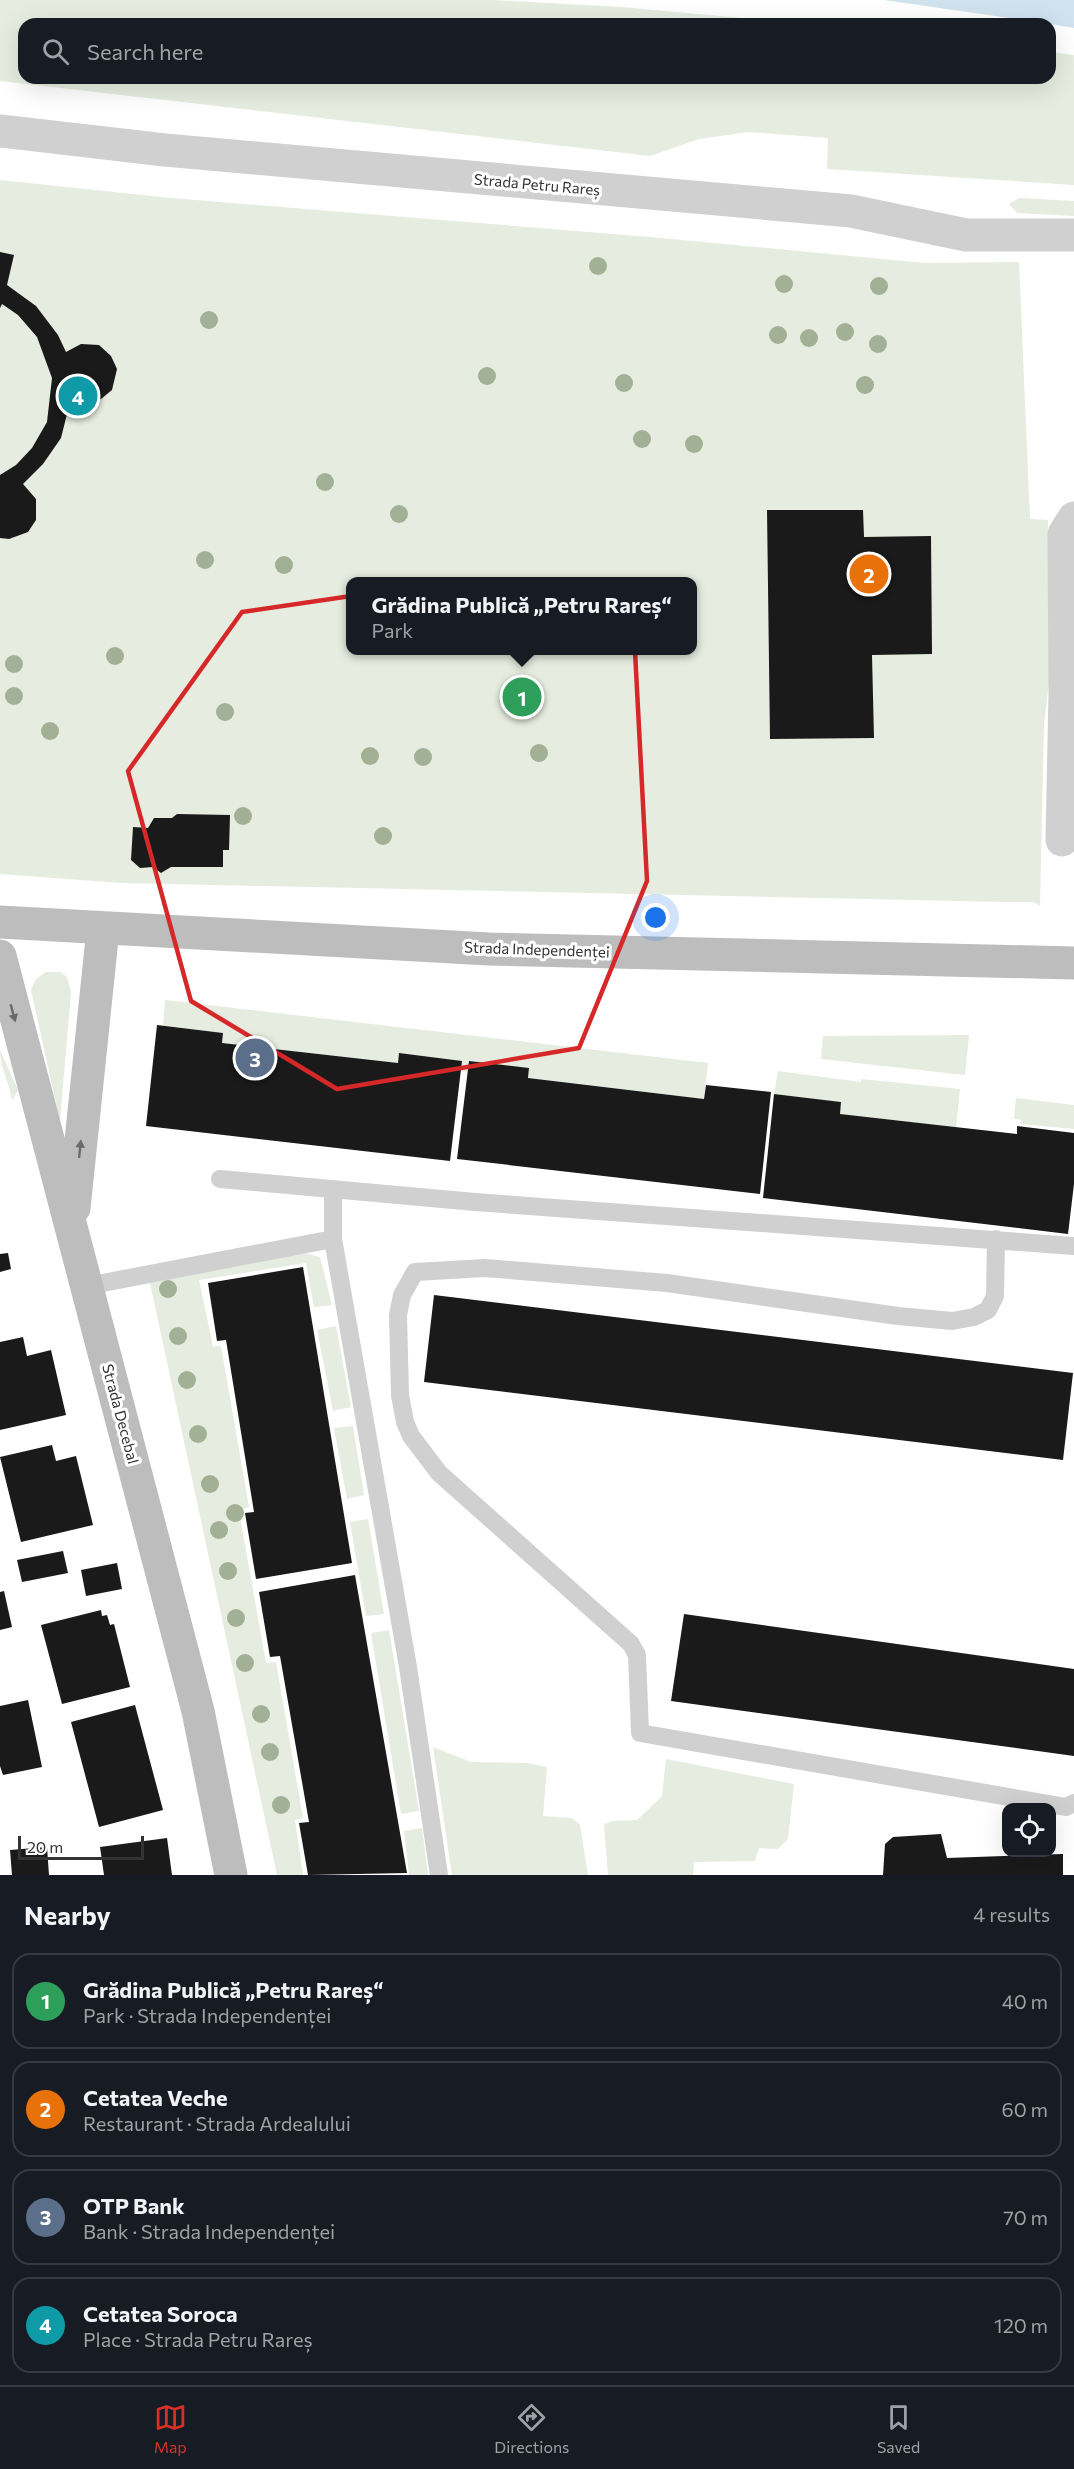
<!DOCTYPE html>
<html lang="en">
<head>
<meta charset="utf-8">
<style>
  :root { --surface:#171b24; --page:#242831; --text:#f1f3f6; --muted:#9ea1a6; --line:#363941; --accent:#d93025 }
  body { margin:0; font-family:Commissioner,sans-serif; background:var(--page); color:var(--text) }
  .controls { position:absolute; right:18px; bottom:18px; display:grid; overflow:hidden; border-radius:12px; box-shadow:0 6px 24px #0002 }
  .controls button { width:54px; height:54px; display:grid; place-items:center; padding:0; border:0; border-bottom:2px solid var(--line); background:var(--surface); color:var(--text); font:30px sans-serif }
  .scale { position:absolute; left:18px; bottom:15px; width:126px; box-sizing:border-box; padding-left:6px; border:3px solid #333; border-top:0; font-size:16px; line-height:21px; white-space:nowrap; color:#333; -webkit-text-stroke:4px #fff; paint-order:stroke }
  .you { position:absolute; left:656px; top:918px; width:21px; height:21px; margin:-15px; border:4px solid #fff; border-radius:50%; background:#1a73e8; box-shadow:0 0 0 9px #1a73e833 }
  .badge { display:grid; place-items:center; width:39px; height:39px; border-radius:50%; background:var(--accent); color:#fff; font-size:20px; font-weight:700 }
  .pin { position:absolute; translate:-50% -50%; border:3px solid #fff; box-shadow:0 2px 6px #0006 }
  .popup { position:absolute; left:346px; top:577px; width:351px; height:78px; box-sizing:border-box; display:grid; place-content:center; border-radius:12px; background:var(--surface); filter:drop-shadow(0 2px 4px #0005); font-size:20px; white-space:nowrap; color:var(--muted) }
  .popup b { font-size:22px; color:var(--text) }
  .popup::after { content:''; position:absolute; left:50%; top:100%; margin-left:-12px; border:12px solid transparent; border-top-color:var(--surface) }
  .list { margin:0; padding:0; list-style:none }
  h2 { display:flex; justify-content:space-between; align-items:center; height:78px; margin:0; padding:0 24px; font-size:26px }
  h2 small { font-size:20px; font-weight:400; color:var(--muted) }
  .list li { display:grid; grid-template-columns:39px 1fr auto; gap:18px; align-items:center; box-sizing:border-box; height:96px; margin:0 12px 12px; padding:0 12px; border:2px solid var(--line); border-radius:18px }
  .list b { display:block; font-size:22px; white-space:nowrap }
  .list p { margin:0; font-size:20px; white-space:nowrap; color:var(--muted) }
  .list em { font-size:20px; font-style:normal; color:var(--muted) }
  .icon { flex:none; width:33px; height:33px; fill:none; stroke:currentColor; stroke-width:2; stroke-linecap:round; stroke-linejoin:round }
  .map { position:relative; flex:none; width:1074px; height:1875px; overflow:hidden }
  .search { position:absolute; background:var(--surface); box-shadow:0 6px 24px #0002; left:18px; right:18px; top:18px; height:66px; display:flex; align-items:center; gap:15px; box-sizing:border-box; padding:0 21px; border-radius:18px; color:var(--muted); font-size:22px }
  .sheet { height:510px; background:var(--surface) }
  nav { display:flex; justify-content:space-around; align-items:center; box-sizing:border-box; height:84px; border-top:2px solid var(--line); background:var(--surface); font-size:16px; color:var(--muted) }
  nav a { display:grid; justify-items:center; gap:3px }
  nav .on { color:var(--accent) }
  .map>svg:first-child { display:block }
</style>
</head>
<body>
<div class="map">
<svg width="1074" height="1875" viewBox="0 0 1074 1875">
  <rect width="100%" height="100%" fill="#fff"/>
  <path fill="#e6ecdf" fill-rule="evenodd" d="M 0,0 L 492,0 L 621,7 L 809,24 L 24,24 L 24,78 L 1050,78 L 1050,52 L 1074,55 L 1074,185 L 827,169 L 828,138 L 748,132 L 699,139 L 650,156 L 0,81 Z
    M 0,180 L 171,198 L 650,237 L 925,263 L 1019,262 L 1030,519 L 1048,520 L 1051,667 L 1044,724 L 1040,906 L 1033,902 L 1006,902 L 121,883 L 0,874 ZM 351,582 L 693,582 L 693,650 L 351,650 Z
    M 1019,198 L 1074,201 L 1074,216 L 1017,213 L 1009,204 Z
    M 46,972 L 60,972 L 67,977 L 71,992 L 60,1121 L 31,990 L 36,979 Z
    M 165,1000 L 708,1063 L 704,1099 L 528,1078 L 529,1068 L 469,1061 L 467,1072 L 460,1071 L 461,1061 L 399,1053 L 398,1063 L 222,1043 L 223,1033 L 163,1026 Z
    M 969,1035 L 965,1075 L 821,1059 L 823,1036 Z
    M 0,1050 L 18,1090 L 12,1101 C 10,1083 0,1069 0,1050 Z
    M 778,1071 L 861,1082 L 861,1079 L 960,1089 L 956,1127 L 840,1114 L 841,1102 L 774,1094 Z
    M 1016,1098 L 1074,1105 L 1074,1129 L 1020,1124 L 1021,1120 L 1014,1119 Z
    M 300,1252 L 320,1257 L 332,1305 L 314,1307 L 306,1263 L 199,1280 L 213,1346 L 221,1346 L 249,1507 L 239,1511 L 266,1663 L 276,1662 L 303,1818 L 295,1820 L 303,1875 L 277,1875 L 150,1283 Z
    M 336,1326 L 351,1407 L 333,1411 L 317,1330 Z
    M 353,1426 L 364,1495 L 347,1499 L 334,1428 Z
    M 368,1519 L 384,1614 L 366,1616 L 350,1522 Z
    M 389,1630 L 419,1811 L 401,1814 L 371,1633 Z
    M 433,1747 L 471,1762 L 526,1763 L 547,1767 L 543,1816 L 572,1818 L 580,1825 L 588,1875 L 452,1875 Z
    M 666,1759 L 794,1784 L 788,1839 L 778,1849 L 759,1848 L 755,1861 L 694,1862 L 693,1875 L 608,1875 L 604,1824 L 613,1821 L 637,1820 L 662,1796 Z
    M 422,1828 L 428,1875 L 409,1875 L 404,1831 Z"/>
  <path fill="#cfe2ee" d="M 884,0 L 1074,0 L 1074,28 L 1050,24 Z"/>
  <path fill="#1a1a1a" d="M 0,252 L 14,255 L 7,285 L 36,306 L 58,335 L 66,352 L 81,344 L 99,345 L 111,356 L 117,369 L 112,390 L 101,399 L 87,403 L 71,398 L 61,438 L 43,464 L 23,484 L 36,499 L 36,520 L 28,532 L 9,539 L 0,538 L 0,475 L 16,465 L 32,448 L 47,422 L 52,378 L 37,337 L 18,315 L 2,304 L 0,308 Z
    M 767,510 L 863,510 L 864,537 L 931,536 L 932,654 L 872,655 L 874,738 L 770,739 Z
    M 177,814 L 230,815 L 229,850 L 223,850 L 223,867 L 171,867 L 161,873 L 153,867 L 140,868 L 131,860 L 133,827 L 148,828 L 154,818 L 172,818 Z
    M 157,1025 L 223,1033 L 222,1043 L 398,1063 L 399,1053 L 462,1061 L 450,1161 L 146,1126 Z
    M 469,1061 L 529,1068 L 528,1078 L 704,1099 L 706,1085 L 771,1092 L 760,1194 L 457,1159 Z
    M 774,1094 L 841,1102 L 840,1114 L 1017,1134 L 1017,1126 L 1074,1133 L 1074,1184 L 1068,1234 L 763,1198 Z
    M 8,1253 L 11,1269 L 0,1272 L 0,1254 Z
    M 303,1267 L 352,1563 L 256,1579 L 245,1513 L 254,1512 L 226,1340 L 217,1341 L 208,1283 Z
    M 434,1295 L 1073,1373 L 1063,1460 L 424,1382 Z
    M 23,1337 L 27,1356 L 51,1350 L 66,1415 L 0,1430 L 0,1342 Z
    M 52,1445 L 56,1461 L 76,1456 L 93,1525 L 21,1542 L 0,1457 Z
    M 63,1551 L 68,1573 L 22,1582 L 17,1560 Z
    M 117,1563 L 122,1589 L 86,1596 L 81,1570 Z
    M 355,1575 L 407,1873 L 308,1875 L 299,1823 L 309,1822 L 280,1656 L 270,1657 L 259,1592 Z
    M 4,1591 L 12,1627 L 0,1630 L 0,1592 Z
    M 101,1610 L 102,1616 L 107,1615 L 110,1625 L 114,1624 L 130,1687 L 62,1704 L 41,1625 Z
    M 684,1614 L 1074,1669 L 1074,1756 L 671,1701 Z
    M 28,1700 L 42,1767 L 3,1775 L 0,1766 L 0,1706 Z
    M 135,1705 L 163,1810 L 99,1827 L 71,1722 Z
    M 941,1834 L 947,1858 L 1063,1854 L 1063,1875 L 883,1875 L 885,1844 L 893,1837 Z
    M 167,1838 L 172,1875 L 104,1875 L 100,1847 Z
    M 47,1847 L 49,1875 L 12,1875 L 10,1850 Z"/>
  <g fill="none" stroke-linecap="round" stroke-linejoin="round">
    <path stroke="#d0d0d0" stroke-width="18" d="M 220,1179 L 475,1202 L 1074,1246
      M 333,1189 L 333,1239 L 408,1667 L 439,1875
      M 996,1239 L 995,1296 L 988,1310 L 974,1317 L 952,1321 L 898,1316 L 667,1283 L 485,1268 L 415,1272 L 402,1295 L 398,1315 L 400,1395 L 405,1422 L 411,1436 L 439,1473 L 631,1644 L 637,1655 L 640,1733 L 1066,1807 L 1074,1803
      M 87,1286 L 333,1239"/>
    <path stroke="#d0d0d0" stroke-width="33" d="M 0,131 L 165,150 L 851,211 L 966,235 L 1074,235
      M 1062,840 L 1065,693 L 1064,534 L 1074,518"/>
    <path stroke="#bdbdbd" stroke-width="33" d="M 0,922 L 489,949 L 1074,963
      M 0,956 L 198,1711 L 231,1875
      M 74,1208 L 103,929"/>
  </g>
  <g fill="#a2b095">
    <circle cx="598" cy="266" r="9"/>
    <circle cx="784" cy="284" r="9"/>
    <circle cx="879" cy="286" r="9"/>
    <circle cx="209" cy="320" r="9"/>
    <circle cx="845" cy="332" r="9"/>
    <circle cx="778" cy="335" r="9"/>
    <circle cx="809" cy="338" r="9"/>
    <circle cx="878" cy="344" r="9"/>
    <circle cx="487" cy="376" r="9"/>
    <circle cx="624" cy="383" r="9"/>
    <circle cx="865" cy="385" r="9"/>
    <circle cx="642" cy="439" r="9"/>
    <circle cx="694" cy="444" r="9"/>
    <circle cx="325" cy="482" r="9"/>
    <circle cx="399" cy="514" r="9"/>
    <circle cx="205" cy="560" r="9"/>
    <circle cx="284" cy="565" r="9"/>
    <circle cx="115" cy="656" r="9"/>
    <circle cx="14" cy="664" r="9"/>
    <circle cx="14" cy="696" r="9"/>
    <circle cx="225" cy="712" r="9"/>
    <circle cx="50" cy="731" r="9"/>
    <circle cx="539" cy="753" r="9"/>
    <circle cx="370" cy="756" r="9"/>
    <circle cx="423" cy="757" r="9"/>
    <circle cx="243" cy="816" r="9"/>
    <circle cx="383" cy="836" r="9"/>
    <circle cx="168" cy="1289" r="9"/>
    <circle cx="178" cy="1336" r="9"/>
    <circle cx="187" cy="1380" r="9"/>
    <circle cx="198" cy="1434" r="9"/>
    <circle cx="210" cy="1484" r="9"/>
    <circle cx="235" cy="1513" r="9"/>
    <circle cx="219" cy="1530" r="9"/>
    <circle cx="228" cy="1571" r="9"/>
    <circle cx="236" cy="1618" r="9"/>
    <circle cx="245" cy="1663" r="9"/>
    <circle cx="261" cy="1714" r="9"/>
    <circle cx="270" cy="1752" r="9"/>
    <circle cx="281" cy="1805" r="9"/>
  </g>
  <defs><path id="oneway-solid" d="M-6-.8H1V-3.2L6.5 0L1 3.2V.8H-6Z" transform="scale(1.5)"/></defs>
  <g fill="#6a6a6a">
    <use href="#oneway-solid" transform="translate(13 1013) rotate(75)"/>
    <use href="#oneway-solid" transform="translate(80 1149) rotate(-84)"/>
  </g>
  <path fill="none" stroke="#d62828" stroke-width="4.5" stroke-linejoin="round" d="M 460,580 L 634,632 L 647,881 L 579,1048 L 337,1089 L 191,1001 L 128,771 L 242,612 Z"/>
  <g text-anchor="middle" stroke-width="6" stroke-linejoin="round" paint-order="stroke">
    <g font-size="15" fill="#333" stroke="#fff">
      <text transform="translate(537 185) rotate(5)" y="5">Strada Petru Rareș</text>
      <text transform="translate(537 950) rotate(2)" y="5">Strada Independenței</text>
      <text transform="translate(120 1414) rotate(75)" y="5">Strada Decebal</text>
    </g>
  </g>
</svg>
<div class="controls">
<button><svg class="icon" aria-label="locate" viewBox="0 0 24 24"><circle cx="12" cy="12" r="6"/><path d="M12 2v4M12 18v4M2 12h4M18 12h4"/></svg></button>
</div>
<div class="scale">20 m</div>
<div class="you"></div>
<div class="pin badge" style="left:522px;top:697px;background:#2e9e5b">1</div>
<div class="popup"><b>Grădina Publică „Petru Rareș“</b>Park</div>
<div class="pin badge" style="left:869px;top:574px;background:#e8710a">2</div>
<div class="pin badge" style="left:255px;top:1058px;background:#5c6f8a">3</div>
<div class="pin badge" style="left:78px;top:396px;background:#0f9aa8">4</div>
<div class="search"><svg class="icon" aria-label="search" viewBox="0 0 24 24"><circle cx="10" cy="10" r="6"/><path d="M15 15l6 6"/></svg>Search here</div>
</div>
<section class="sheet">
<h2>Nearby<small>4 results</small></h2>
<ul class="list">
<li><span class="badge" style="background:#2e9e5b">1</span><div><b>Grădina Publică „Petru Rareș“</b><p>Park · Strada Independenței</p></div><em>40 m</em></li>
<li><span class="badge" style="background:#e8710a">2</span><div><b>Cetatea Veche</b><p>Restaurant · Strada Ardealului</p></div><em>60 m</em></li>
<li><span class="badge" style="background:#5c6f8a">3</span><div><b>OTP Bank</b><p>Bank · Strada Independenței</p></div><em>70 m</em></li>
<li><span class="badge" style="background:#0f9aa8">4</span><div><b>Cetatea Soroca</b><p>Place · Strada Petru Rareș</p></div><em>120 m</em></li>
</ul>
</section>
<nav>
<a class="on"><svg class="icon" aria-label="map" viewBox="0 0 24 24"><path d="M3 6l6-2 6 2 6-2v14l-6 2-6-2-6 2zM9 4v14M15 6v14"/></svg>Map</a>
<a><svg class="icon" aria-label="directions" viewBox="0 0 24 24"><path d="M12 3l9 9-9 9-9-9zM9 14v-3h6M13 9l2 2-2 2"/></svg>Directions</a>
<a><svg class="icon" aria-label="saved" viewBox="0 0 24 24"><path d="M7 4h10v16l-5-4-5 4z"/></svg>Saved</a>
</nav>
</body>
</html>
